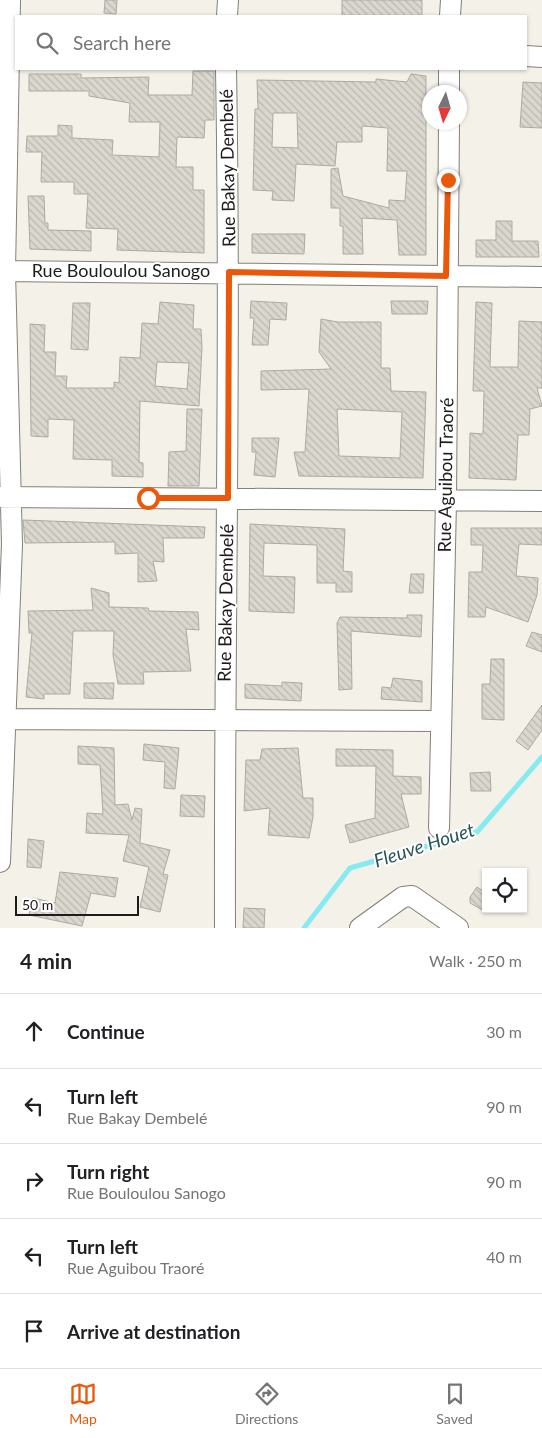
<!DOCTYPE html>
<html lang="en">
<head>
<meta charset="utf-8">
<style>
  :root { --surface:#fff; --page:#f6f6f6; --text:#202124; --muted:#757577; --line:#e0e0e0; --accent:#ea580c }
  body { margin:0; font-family:Lato,sans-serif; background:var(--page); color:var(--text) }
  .controls { position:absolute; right:15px; bottom:15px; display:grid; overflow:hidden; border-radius:0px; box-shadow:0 1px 4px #0004 }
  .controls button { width:45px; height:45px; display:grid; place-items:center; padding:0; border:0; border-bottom:1px solid var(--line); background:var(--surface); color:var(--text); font:25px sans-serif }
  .compass { position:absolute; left:422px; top:85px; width:45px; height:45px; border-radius:50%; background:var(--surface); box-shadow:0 1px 4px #0004; rotate:185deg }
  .scale { position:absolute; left:15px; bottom:12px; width:124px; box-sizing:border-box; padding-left:5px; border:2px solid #1d1c1a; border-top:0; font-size:14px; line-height:18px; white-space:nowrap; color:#1d1c1a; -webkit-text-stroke:4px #fff; paint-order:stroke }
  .stop { position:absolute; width:15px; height:15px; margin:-11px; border:4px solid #ea580c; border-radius:50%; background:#fff }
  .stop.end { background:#ea580c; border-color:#fff; box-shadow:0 1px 5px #0008 }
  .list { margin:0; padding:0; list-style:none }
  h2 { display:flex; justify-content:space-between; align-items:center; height:65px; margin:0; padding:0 20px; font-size:21px }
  h2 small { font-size:16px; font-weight:400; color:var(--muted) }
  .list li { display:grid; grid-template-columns:32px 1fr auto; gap:15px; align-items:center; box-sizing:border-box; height:75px; padding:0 20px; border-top:1px solid var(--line) }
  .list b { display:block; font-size:19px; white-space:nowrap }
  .list p { margin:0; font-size:16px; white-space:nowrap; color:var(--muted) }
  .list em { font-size:16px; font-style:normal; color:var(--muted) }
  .icon { flex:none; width:28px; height:28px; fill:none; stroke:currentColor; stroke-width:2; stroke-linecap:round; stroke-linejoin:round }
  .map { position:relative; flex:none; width:542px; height:928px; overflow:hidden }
  .search { position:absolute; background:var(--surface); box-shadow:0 1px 4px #0004; left:15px; right:15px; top:15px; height:55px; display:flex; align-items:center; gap:12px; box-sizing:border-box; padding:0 18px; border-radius:0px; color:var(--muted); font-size:19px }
  .sheet { height:440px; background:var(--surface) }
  nav { display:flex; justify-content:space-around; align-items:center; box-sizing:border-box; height:70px; border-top:1px solid var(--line); background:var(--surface); font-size:14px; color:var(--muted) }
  nav a { display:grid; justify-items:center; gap:2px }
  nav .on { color:var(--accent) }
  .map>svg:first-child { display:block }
</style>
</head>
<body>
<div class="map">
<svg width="542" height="928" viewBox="0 0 542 928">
  <defs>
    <pattern id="building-back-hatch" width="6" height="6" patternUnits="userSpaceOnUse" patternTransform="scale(1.25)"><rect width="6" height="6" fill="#dad7cf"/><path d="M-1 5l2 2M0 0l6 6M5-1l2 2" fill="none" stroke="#bbb8b1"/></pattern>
  </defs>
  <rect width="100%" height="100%" fill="#f4f1e9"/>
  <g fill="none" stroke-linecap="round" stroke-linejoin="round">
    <path stroke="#85ebf0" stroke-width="5" d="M 304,928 L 350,868 L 477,832 L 542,757"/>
  </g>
  <path fill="url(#building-back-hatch)" stroke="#adaaa3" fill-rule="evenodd" d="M 105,0 L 117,0 L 116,14 L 104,13 Z
    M 342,0 L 422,0 L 422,16 L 342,16 Z
    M 193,71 L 214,71 L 214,120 L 205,120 L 204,138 L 177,137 L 176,167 L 193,167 L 193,190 L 204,190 L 204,253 L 117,250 L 118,229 L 86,228 L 88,194 L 74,194 L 74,182 L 41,182 L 42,152 L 26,152 L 27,136 L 58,136 L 58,125 L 72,126 L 72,138 L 113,140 L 112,155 L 159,157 L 160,122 L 129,122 L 130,103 L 89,96 L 89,91 L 29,91 L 29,74 L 81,74 L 81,78 L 149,77 L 148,95 L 192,95 Z
    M 411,74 L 426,76 L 426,255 L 399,255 L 397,220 L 362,218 L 363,254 L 343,254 L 343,226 L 340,226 L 340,208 L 331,208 L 331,169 L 338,168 L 343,196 L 389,208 L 389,200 L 405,201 L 407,171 L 387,171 L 388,128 L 362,126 L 362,142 L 337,142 L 335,166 L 296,164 L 294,201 L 272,200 L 273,191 L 253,190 L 255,109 L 258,109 L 257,80 L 376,82 L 376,79 L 407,82 ZM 273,113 L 297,113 L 298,148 L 272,147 Z
    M 523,82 L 542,83 L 542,128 L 520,127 Z
    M 28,196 L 44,196 L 45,223 L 48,223 L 48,230 L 91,231 L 91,251 L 30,249 Z
    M 496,221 L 512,221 L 512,241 L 538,241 L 539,257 L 476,257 L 476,240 L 496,240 Z
    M 252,234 L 305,234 L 304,254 L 252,253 Z
    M 251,301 L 287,303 L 286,320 L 270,319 L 268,345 L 252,345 L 254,318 L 250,318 Z
    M 391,301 L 428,301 L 427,314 L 392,314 Z
    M 160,302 L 194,305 L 193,329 L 201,329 L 202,347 L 199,406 L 140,401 L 139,462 L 143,463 L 143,477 L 112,476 L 112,460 L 73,459 L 74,420 L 48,419 L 48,437 L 31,436 L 30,324 L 45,325 L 44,352 L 56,352 L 55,376 L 67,376 L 66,388 L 114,388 L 114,382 L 119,383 L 120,357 L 140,358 L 142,323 L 158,324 ZM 157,362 L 189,363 L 187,389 L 155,386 Z
    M 476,302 L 492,303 L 490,367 L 518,367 L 519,321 L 542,322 L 542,388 L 537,388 L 542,406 L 530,409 L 529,435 L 518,435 L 516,480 L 469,478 L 470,433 L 483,434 L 484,391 L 473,391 Z
    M 73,303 L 90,303 L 88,350 L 71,349 Z
    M 321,319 L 338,322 L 381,322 L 381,368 L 390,368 L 391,391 L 426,392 L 423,478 L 299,476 L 294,452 L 305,452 L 309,389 L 261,390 L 261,371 L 331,369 L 319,352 ZM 337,409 L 402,412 L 400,458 L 339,456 Z
    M 187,409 L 202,409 L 199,486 L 168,486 L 169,452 L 186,451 Z
    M 252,438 L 279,438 L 275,477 L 254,475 L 256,452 L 252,452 Z
    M 23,520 L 205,527 L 204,538 L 163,538 L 164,562 L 153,561 L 157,581 L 138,582 L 138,553 L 115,554 L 115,542 L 25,543 Z
    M 250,524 L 345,529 L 343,571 L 352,572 L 352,592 L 336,592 L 336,583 L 317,583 L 317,545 L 264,543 L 263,576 L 295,577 L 294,613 L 249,611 Z
    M 471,528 L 542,528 L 542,545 L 519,544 L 516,576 L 538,578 L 537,595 L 528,622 L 486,607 L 485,617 L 468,617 L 469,572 L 482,572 L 483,545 L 471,545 Z
    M 411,574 L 424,574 L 423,593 L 409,593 Z
    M 91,588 L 109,593 L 109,607 L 148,608 L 149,611 L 198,612 L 199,630 L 186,629 L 191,671 L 143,672 L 144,684 L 118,684 L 113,655 L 114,631 L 73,631 L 70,694 L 44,694 L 44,699 L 26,697 L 32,633 L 29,633 L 28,611 L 93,610 Z
    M 407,615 L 422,615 L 421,637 L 351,631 L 352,689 L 339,690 L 337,623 L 340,617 L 407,618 Z
    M 532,632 L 542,635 L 542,652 L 526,646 Z
    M 491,659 L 504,659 L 504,720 L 482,719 L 482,684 L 490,684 Z
    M 393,678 L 422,681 L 422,702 L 381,699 L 382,687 L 391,688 Z
    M 282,682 L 302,683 L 301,701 L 245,698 L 245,684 L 282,686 Z
    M 84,683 L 114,683 L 113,699 L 84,698 Z
    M 542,705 L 542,730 L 528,750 L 516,741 Z
    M 144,744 L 179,748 L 175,789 L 164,788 L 165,762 L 143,760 Z
    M 78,746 L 114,748 L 115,805 L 128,804 L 132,820 L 135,808 L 142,809 L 140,843 L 170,850 L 163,874 L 168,875 L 160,912 L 140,907 L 149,867 L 123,861 L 129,835 L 86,833 L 87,813 L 103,814 L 100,765 L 78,764 Z
    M 298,748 L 303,798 L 313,798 L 313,817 L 309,838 L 268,835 L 270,808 L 244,811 L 246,760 L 260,760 L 262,749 Z
    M 336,749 L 393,750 L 393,776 L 421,777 L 421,794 L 401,794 L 409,827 L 350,843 L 345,825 L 375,818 L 376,766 L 336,766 Z
    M 490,772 L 491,791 L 471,791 L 470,773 Z
    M 181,795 L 205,796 L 204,817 L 180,816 Z
    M 28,839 L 44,841 L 41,868 L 27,867 Z
    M 60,872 L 118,878 L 115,897 L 91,893 L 82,926 L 29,915 L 33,898 L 55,903 Z
    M 477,887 L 486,893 L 486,912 L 470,903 L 470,897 Z
    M 244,908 L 265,909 L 264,928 L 243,928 Z"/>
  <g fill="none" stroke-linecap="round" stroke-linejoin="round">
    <g stroke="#838079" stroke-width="22">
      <path id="minor" d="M 227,16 L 228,0
        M 450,16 L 451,0
        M 526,56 L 542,57
        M 449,92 L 449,69
        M 0,271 L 542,277
        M 0,497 L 542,501
        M 0,719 L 441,721
        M 439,828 L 446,501 L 449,122
        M 0,862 L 12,544 L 5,271 L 10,0
        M 225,928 C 224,642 231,355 226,69
        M 360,928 L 403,897 L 412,896 L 458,928"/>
    </g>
    <use href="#minor" stroke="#fff" stroke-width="20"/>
  </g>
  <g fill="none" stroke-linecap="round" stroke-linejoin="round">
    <path stroke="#ea580c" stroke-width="6" d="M 148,498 L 228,498 L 229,272 L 446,276 L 448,180"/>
  </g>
  <g text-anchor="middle" stroke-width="4" stroke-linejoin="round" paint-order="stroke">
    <g font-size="18" fill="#1d1c1a" stroke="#fff">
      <text transform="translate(228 168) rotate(-91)" y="6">Rue Bakay Dembelé</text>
      <text x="121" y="277">Rue Bouloulou Sanogo</text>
      <text transform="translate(446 475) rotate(-89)" y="6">Rue Aguibou Traoré</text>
      <text transform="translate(226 603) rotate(-89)" y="6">Rue Bakay Dembelé</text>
    </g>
    <g font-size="19" font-style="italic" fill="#275457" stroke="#fff">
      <text transform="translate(424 845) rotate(-18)" y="7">Fleuve Houet</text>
    </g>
  </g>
</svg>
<div class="controls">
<button><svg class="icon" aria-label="locate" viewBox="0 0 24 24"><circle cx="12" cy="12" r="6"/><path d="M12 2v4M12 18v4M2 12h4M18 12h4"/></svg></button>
</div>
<svg class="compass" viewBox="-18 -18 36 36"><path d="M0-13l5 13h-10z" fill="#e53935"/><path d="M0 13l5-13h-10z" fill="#757577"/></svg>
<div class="scale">50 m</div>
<div class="stop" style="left:148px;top:498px"></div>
<div class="stop end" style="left:448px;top:180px"></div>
<div class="search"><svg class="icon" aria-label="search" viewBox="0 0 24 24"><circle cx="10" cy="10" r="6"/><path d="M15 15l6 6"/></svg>Search here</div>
</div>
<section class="sheet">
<h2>4 min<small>Walk · 250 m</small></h2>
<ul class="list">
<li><svg class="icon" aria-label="ahead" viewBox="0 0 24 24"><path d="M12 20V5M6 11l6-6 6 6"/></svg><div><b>Continue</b></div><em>30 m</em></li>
<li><svg class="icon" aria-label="left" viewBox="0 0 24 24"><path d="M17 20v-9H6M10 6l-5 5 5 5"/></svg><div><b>Turn left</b><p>Rue Bakay Dembelé</p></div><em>90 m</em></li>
<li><svg class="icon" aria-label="right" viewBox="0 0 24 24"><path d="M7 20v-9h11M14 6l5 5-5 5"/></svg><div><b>Turn right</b><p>Rue Bouloulou Sanogo</p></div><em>90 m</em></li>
<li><svg class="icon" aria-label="left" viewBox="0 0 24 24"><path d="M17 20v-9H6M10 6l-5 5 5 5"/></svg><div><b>Turn left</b><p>Rue Aguibou Traoré</p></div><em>40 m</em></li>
<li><svg class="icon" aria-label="arrive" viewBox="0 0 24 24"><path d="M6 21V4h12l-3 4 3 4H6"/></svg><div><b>Arrive at destination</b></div></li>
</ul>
</section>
<nav>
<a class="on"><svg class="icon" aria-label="map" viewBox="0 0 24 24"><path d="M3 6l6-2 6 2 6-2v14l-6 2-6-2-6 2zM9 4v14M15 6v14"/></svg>Map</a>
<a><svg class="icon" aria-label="directions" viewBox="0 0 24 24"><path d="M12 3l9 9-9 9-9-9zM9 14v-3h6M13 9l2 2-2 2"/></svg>Directions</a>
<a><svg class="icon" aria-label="saved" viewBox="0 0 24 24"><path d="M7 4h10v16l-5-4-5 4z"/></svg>Saved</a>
</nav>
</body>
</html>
